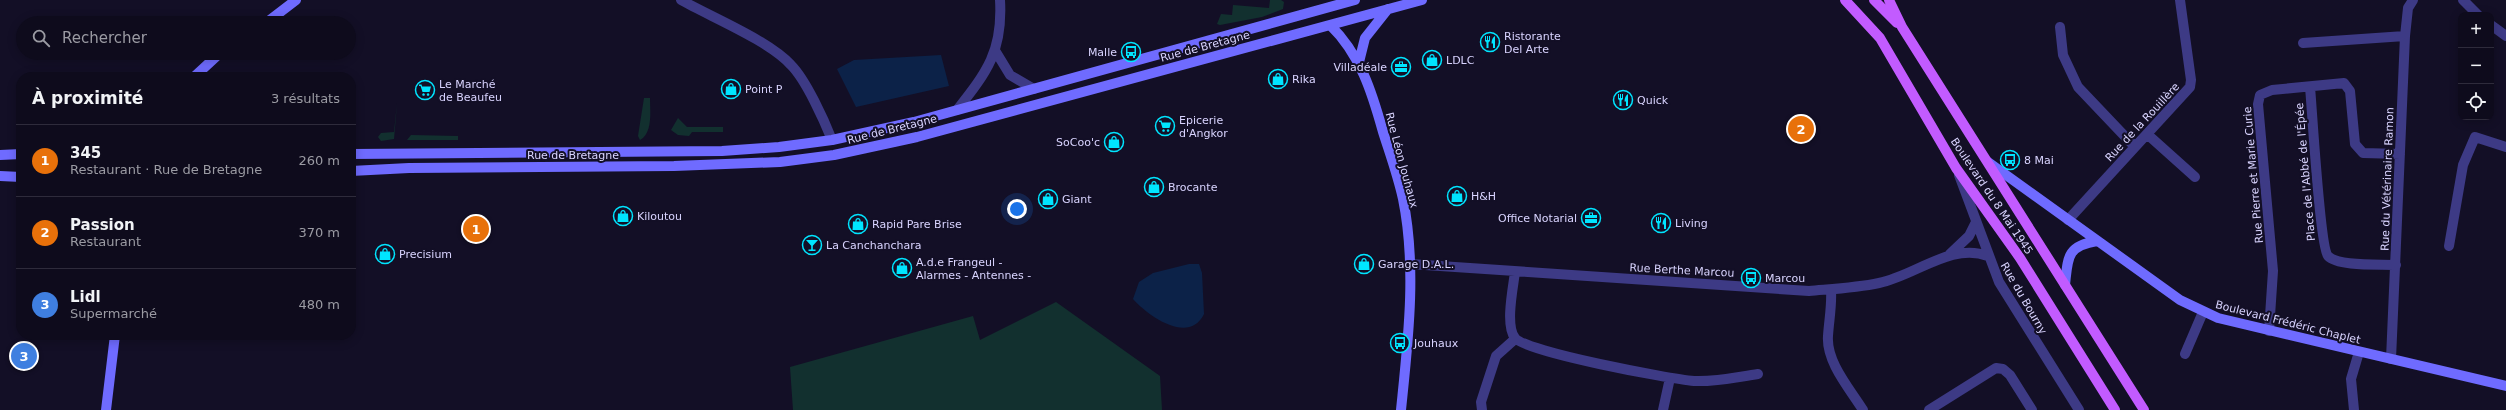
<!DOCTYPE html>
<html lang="fr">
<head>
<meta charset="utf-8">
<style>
  :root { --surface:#0e0b1c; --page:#1c1929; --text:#f1f3f6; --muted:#9b9ba3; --line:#2e2b3b; --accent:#0b8043 }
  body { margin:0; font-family:"DejaVu Sans",sans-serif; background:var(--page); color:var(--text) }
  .controls { position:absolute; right:12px; top:12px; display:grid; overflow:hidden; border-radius:8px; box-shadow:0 2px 10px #0003 }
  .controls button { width:36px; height:36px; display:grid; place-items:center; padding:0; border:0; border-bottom:1px solid var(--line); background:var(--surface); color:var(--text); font:20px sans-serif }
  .you { position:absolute; left:1017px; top:209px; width:14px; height:14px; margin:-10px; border:3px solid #fff; border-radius:50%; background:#1a73e8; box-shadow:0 0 0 6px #1a73e833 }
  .badge { display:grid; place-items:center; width:26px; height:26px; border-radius:50%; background:var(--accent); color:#fff; font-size:13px; font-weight:700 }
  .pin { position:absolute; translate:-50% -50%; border:2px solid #fff; box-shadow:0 1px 4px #0006 }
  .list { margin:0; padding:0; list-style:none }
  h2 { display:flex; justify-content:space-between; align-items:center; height:52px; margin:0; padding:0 16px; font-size:17px }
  h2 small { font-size:13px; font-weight:400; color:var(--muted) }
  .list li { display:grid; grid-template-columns:26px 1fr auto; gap:12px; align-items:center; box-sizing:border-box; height:72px; padding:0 16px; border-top:1px solid var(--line) }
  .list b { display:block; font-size:15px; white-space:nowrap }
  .list p { margin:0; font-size:13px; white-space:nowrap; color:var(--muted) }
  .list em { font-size:13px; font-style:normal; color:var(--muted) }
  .icon { flex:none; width:22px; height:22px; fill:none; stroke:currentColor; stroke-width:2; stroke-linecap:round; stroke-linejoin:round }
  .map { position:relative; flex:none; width:2506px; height:410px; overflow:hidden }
  .search { position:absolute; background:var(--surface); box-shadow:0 2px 10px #0003; left:16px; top:16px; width:340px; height:44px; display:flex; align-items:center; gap:10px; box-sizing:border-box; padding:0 14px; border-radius:22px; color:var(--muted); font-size:15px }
  .panel { position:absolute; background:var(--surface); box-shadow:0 2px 10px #0003; left:16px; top:72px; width:340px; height:268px; border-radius:16px }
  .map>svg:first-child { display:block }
</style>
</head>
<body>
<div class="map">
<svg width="2506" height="410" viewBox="0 0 2506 410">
  <rect width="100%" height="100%" fill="#130f26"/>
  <path fill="#12302f" d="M 1270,0 L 1281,0 L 1284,2 L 1283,9 L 1262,17 L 1220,25 L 1217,24 L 1221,14 L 1232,15 L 1233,5 L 1269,8 Z
    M 644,98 L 650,98 C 650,111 653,133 640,140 L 638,136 Z
    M 397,103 L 394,139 L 381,141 L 378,137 L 381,133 L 394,132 Z
    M 678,118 L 687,127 L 723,127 L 723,132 L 692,132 L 689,136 L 678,135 L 671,130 Z
    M 411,135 L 458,136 L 458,140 L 407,140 Z
    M 1056,302 L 1160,376 L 1162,410 L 793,410 L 790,367 L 973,316 L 980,340 Z"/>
  <path fill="#0c2248" d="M 941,55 L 949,86 L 856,107 L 837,69 L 854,60 Z
    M 1189,264 L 1199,264 L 1202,273 L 1204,314 C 1189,345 1148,316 1133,299 L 1139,282 L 1153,273 Z"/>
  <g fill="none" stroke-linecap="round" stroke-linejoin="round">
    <path stroke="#3d3a85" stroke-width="10" d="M 681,0 C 711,17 768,40 791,65 C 806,80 824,120 832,140
      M 2463,0 L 2478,15
      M 2491,25 L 2506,36
      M 2060,27 L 2063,55 L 2078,87 L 2135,147
      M 2303,43 L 2405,36
      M 996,52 L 1010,75 L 1034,89
      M 2310,87 C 2312,108 2320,247 2328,256 C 2338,267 2381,264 2396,265
      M 957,110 C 987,72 1003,51 1000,0
      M 2147,134 L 2195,177
      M 1959,175 L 1999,282 L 2079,410
      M 2068,220 L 2190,87 L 2191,80 L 2180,0
      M 2449,246 L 2463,165 L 2475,137 L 2506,147
      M 1950,254 L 1969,236 L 1976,222
      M 1410,264 L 1809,291 C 1832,289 1856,288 1879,283 C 1915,276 1951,242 1988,256
      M 1515,272 C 1513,288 1505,326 1515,338 C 1526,352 1670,379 1694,381 C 1716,382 1737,377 1758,374
      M 1831,290 C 1832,306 1829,320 1828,336 C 1826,362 1850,389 1863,410
      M 2269,331 L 2273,271 L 2258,104 L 2260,95 L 2272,90 L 2344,83 L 2350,91 L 2355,144 L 2363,153 L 2400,154
      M 2185,354 L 2203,312
      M 2391,359 L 2405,36 L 2408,8 L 2413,0
      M 1482,410 L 1481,402 L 1496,356 L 1515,339
      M 1663,410 L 1670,378
      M 1929,410 L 1996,368 L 2003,369 L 2010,375 L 2032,410
      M 2354,410 L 2351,379 L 2359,352"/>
    <path stroke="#6f6bff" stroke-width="10" d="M 266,23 L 296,0
      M 1330,25 C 1360,54 1372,92 1383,132 C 1390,154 1398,176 1403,199 C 1417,268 1408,341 1401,410
      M 1359,62 L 1365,38 L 1388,9
      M 194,77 L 220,53
      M 351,154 L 722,151 L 779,147 L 832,140 L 914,122 L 1355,0
      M 0,155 L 21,154
      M 1988,162 L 2180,300 L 2218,318 L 2506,386
      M 351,171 L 409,168 L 674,166 L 780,162 L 834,155 L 917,137 L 1422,0
      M 0,176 L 21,177
      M 2065,285 C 2068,258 2066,246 2097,241
      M 106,410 L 115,335"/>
    <path stroke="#c25bff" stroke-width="10" d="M 1845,0 L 1880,38 L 1956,168 L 2020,258 L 2115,410
      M 1874,0 L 1897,23
      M 1889,0 L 1902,27 L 2144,410"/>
  </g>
  <defs>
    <g id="restaurant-ring" transform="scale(1)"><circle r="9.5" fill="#130f26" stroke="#00e5ff" stroke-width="1.5"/><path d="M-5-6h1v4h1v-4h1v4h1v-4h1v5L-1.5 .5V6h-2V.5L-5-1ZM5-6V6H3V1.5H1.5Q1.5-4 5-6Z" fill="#00e5ff"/></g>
    <g id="bus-ring" transform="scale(1)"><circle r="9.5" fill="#130f26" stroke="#00e5ff" stroke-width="1.5"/><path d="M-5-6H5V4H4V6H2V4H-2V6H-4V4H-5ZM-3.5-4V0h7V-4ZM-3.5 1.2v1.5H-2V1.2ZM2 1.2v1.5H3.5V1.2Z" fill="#00e5ff"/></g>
    <g id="shop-ring" transform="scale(1)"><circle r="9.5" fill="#130f26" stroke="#00e5ff" stroke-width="1.5"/><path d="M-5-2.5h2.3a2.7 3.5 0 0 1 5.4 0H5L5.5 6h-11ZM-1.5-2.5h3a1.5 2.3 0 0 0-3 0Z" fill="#00e5ff"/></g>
    <g id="office-ring" transform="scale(1)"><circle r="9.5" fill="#130f26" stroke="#00e5ff" stroke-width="1.5"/><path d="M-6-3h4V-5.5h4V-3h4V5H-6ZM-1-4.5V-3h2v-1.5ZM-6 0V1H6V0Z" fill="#00e5ff"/></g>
    <g id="supermarket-ring" transform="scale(1)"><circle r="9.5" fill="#130f26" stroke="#00e5ff" stroke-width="1.5"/><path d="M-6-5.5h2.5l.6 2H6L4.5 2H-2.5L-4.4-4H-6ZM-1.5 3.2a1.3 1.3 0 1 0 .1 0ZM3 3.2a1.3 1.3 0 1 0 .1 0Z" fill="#00e5ff"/></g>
    <g id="bar-ring" transform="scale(1)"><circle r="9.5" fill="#130f26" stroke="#00e5ff" stroke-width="1.5"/><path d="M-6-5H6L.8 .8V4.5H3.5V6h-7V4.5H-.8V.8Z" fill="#00e5ff"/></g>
  </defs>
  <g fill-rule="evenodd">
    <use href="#restaurant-ring" x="1490" y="42"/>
    <use href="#bus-ring" x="1131" y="52"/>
    <use href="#shop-ring" x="1432" y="60"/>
    <use href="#office-ring" x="1401" y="67"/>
    <use href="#shop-ring" x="1278" y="79"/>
    <use href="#shop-ring" x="731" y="89"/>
    <use href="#supermarket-ring" x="425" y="90"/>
    <use href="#restaurant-ring" x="1623" y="100"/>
    <use href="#supermarket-ring" x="1165" y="126"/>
    <use href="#shop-ring" x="1114" y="142"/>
    <use href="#bus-ring" x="2010" y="160"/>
    <use href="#shop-ring" x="1154" y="187"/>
    <use href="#shop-ring" x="1457" y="196"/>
    <use href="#shop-ring" x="1048" y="199"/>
    <use href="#shop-ring" x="623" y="216"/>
    <use href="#office-ring" x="1591" y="218"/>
    <use href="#restaurant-ring" x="1661" y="223"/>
    <use href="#shop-ring" x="858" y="224"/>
    <use href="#bar-ring" x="812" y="245"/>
    <use href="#shop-ring" x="385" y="254"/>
    <use href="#shop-ring" x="1364" y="264"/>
    <use href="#shop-ring" x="902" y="268"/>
    <use href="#bus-ring" x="1751" y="278"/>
    <use href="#bus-ring" x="1400" y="343"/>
  </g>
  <g text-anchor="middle" stroke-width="4" stroke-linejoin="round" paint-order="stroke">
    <g font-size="11" fill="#d9d4ff" stroke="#130f26" text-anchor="start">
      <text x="1504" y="40">Ristorante<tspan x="1504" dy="13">Del Arte</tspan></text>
      <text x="1117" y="56" text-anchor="end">Malle</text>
      <text x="1446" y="64">LDLC</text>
      <text x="1387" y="71" text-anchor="end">Villadéale</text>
      <text x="1292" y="83">Rika</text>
      <text x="439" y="88">Le Marché<tspan x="439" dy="13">de Beaufeu</tspan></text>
      <text x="745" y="93">Point P</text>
      <text x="1637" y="104">Quick</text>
      <text x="1179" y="124">Epicerie<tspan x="1179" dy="13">d'Angkor</tspan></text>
      <text x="1100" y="146" text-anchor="end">SoCoo'c</text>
      <text x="2024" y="164">8 Mai</text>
      <text x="1168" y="191">Brocante</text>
      <text x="1471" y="200">H&amp;H</text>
      <text x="1062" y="203">Giant</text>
      <text x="637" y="220">Kiloutou</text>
      <text x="1577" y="222" text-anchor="end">Office Notarial</text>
      <text x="1675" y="227">Living</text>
      <text x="872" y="228">Rapid Pare Brise</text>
      <text x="826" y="249">La Canchanchara</text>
      <text x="399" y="258">Precisium</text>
      <text x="916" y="266">A.d.e Frangeul -<tspan x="916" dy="13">Alarmes - Antennes -</tspan></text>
      <text x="1378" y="268">Garage D.A.L.</text>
      <text x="1765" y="282">Marcou</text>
      <text x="1414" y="347">Jouhaux</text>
    </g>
    <g font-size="11" fill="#d9d4ff" stroke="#130f26">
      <text transform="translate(1205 46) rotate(-15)" y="4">Rue de Bretagne</text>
      <text transform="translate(2142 122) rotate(-47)" y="4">Rue de la Rouillère</text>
      <text transform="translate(892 129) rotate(-14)" y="4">Rue de Bretagne</text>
      <text x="573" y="159">Rue de Bretagne</text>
      <text transform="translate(1402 160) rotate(75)" y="4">Rue Léon Jouhaux</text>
      <text transform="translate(2305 172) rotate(-95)" y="4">Place de l'Abbé de l'Épée</text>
      <text transform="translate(2253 175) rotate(-95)" y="4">Rue Pierre et Marie Curie</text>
      <text transform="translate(2387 179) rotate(-88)" y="4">Rue du Vétérinaire Ramon</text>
      <text transform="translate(1992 196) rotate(56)" y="4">Boulevard du 8 Mai 1945</text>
      <text transform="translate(1682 270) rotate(3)" y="4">Rue Berthe Marcou</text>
      <text transform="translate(2024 298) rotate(60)" y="4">Rue du Bourny</text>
      <text transform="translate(2288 322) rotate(14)" y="4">Boulevard Frédéric Chaplet</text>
    </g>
  </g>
</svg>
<div class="controls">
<button>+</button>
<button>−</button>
<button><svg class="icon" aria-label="locate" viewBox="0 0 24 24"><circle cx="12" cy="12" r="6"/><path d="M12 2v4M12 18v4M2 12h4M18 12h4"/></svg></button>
</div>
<div class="you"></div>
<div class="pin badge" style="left:476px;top:229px;background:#e8710a">1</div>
<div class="pin badge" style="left:1801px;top:129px;background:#e8710a">2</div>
<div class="pin badge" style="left:24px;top:356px;background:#3f7fe0">3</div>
<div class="search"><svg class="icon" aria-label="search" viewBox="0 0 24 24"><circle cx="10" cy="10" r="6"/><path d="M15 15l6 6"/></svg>Rechercher</div>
<section class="panel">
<h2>À proximité<small>3 résultats</small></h2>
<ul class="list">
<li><span class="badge" style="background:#e8710a">1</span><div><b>345</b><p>Restaurant · Rue de Bretagne</p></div><em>260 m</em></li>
<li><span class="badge" style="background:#e8710a">2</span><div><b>Passion</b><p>Restaurant</p></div><em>370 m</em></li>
<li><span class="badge" style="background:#3f7fe0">3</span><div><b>Lidl</b><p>Supermarché</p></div><em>480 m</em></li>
</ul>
</section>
</div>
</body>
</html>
